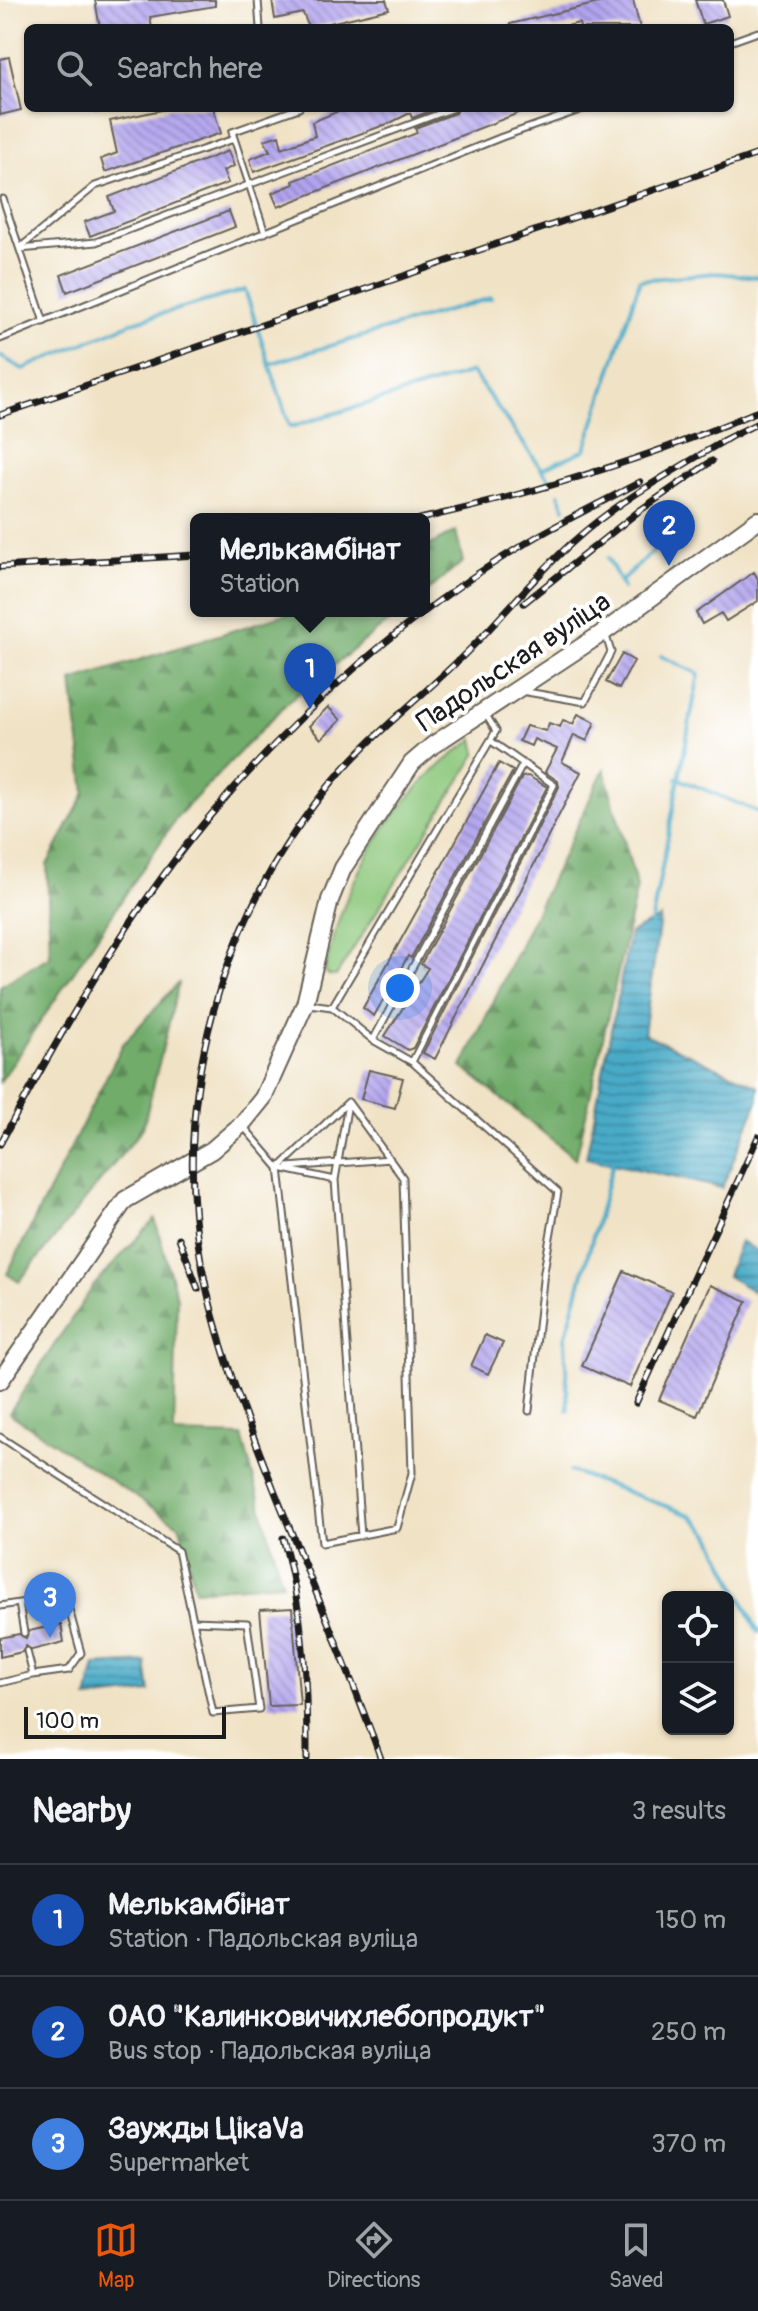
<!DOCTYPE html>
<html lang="en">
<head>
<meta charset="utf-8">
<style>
  :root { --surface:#171b24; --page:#242831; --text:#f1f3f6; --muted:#9ea1a6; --line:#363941; --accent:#ea580c }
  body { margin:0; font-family:Pangolin,sans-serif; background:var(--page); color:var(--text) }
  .controls { position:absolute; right:24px; bottom:24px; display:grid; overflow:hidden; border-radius:12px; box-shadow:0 2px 6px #0004 }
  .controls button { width:72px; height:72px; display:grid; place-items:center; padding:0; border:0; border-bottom:2px solid var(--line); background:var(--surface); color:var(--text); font:40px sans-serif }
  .scale { position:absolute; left:24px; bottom:20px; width:202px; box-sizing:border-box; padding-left:8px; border:4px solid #1c1c1c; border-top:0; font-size:22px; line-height:28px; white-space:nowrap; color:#1c1c1c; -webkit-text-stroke:6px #fff; paint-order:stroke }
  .you { position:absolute; left:400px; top:988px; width:28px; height:28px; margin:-20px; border:6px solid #fff; border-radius:50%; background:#1a73e8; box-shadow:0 0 0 12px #1a73e833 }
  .badge { display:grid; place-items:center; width:52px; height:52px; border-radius:50%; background:var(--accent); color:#fff; font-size:26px; font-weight:700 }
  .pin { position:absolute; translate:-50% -66px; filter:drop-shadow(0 2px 4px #0008) }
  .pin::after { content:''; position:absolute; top:42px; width:28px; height:24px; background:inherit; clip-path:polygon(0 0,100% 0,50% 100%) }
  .popup { position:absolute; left:190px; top:513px; width:240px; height:104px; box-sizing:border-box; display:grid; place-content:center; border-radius:12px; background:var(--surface); filter:drop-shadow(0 2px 6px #0005); font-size:26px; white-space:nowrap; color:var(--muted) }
  .popup b { font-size:30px; color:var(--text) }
  .popup::after { content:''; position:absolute; left:50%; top:100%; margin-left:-16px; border:16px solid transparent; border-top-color:var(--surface) }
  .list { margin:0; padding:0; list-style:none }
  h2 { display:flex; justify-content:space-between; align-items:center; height:104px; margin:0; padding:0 32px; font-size:34px }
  h2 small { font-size:26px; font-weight:400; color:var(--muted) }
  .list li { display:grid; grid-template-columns:52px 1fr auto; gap:24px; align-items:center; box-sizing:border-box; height:112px; padding:0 32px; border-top:2px solid var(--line) }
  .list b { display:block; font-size:30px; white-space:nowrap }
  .list p { margin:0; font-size:26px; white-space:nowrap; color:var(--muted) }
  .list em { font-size:26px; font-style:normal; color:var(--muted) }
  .icon { flex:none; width:44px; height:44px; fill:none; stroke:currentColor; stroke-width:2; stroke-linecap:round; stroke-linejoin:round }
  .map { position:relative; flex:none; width:758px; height:1759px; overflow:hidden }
  .search { position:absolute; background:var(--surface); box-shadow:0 2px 6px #0004; left:24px; right:24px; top:24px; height:88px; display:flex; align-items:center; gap:20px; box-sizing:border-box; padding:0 28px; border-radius:12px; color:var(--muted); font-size:30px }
  .sheet { height:440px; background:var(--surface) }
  nav { display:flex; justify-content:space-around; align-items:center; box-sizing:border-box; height:112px; border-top:2px solid var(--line); background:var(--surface); font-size:22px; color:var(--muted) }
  nav a { display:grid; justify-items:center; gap:4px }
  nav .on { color:var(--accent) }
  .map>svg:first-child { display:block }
</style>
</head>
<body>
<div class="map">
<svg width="758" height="1759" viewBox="0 0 758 1759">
  <defs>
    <pattern id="forest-firs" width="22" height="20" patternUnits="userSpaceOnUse" patternTransform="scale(2)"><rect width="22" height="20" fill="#71ac6b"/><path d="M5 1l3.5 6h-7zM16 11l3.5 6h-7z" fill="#5c8b57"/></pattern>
    <pattern id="water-rules" width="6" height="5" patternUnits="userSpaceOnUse" patternTransform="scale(2)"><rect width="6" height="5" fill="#48aac7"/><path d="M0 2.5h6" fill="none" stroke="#3b8aa1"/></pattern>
    <pattern id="building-back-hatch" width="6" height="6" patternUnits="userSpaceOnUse" patternTransform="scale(2)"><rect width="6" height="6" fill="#b1a3ee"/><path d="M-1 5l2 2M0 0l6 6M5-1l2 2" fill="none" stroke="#8f84c0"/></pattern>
  </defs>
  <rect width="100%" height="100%" fill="#fff"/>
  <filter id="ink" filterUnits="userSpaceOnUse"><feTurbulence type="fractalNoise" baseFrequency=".0125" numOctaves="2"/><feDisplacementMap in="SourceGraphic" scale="16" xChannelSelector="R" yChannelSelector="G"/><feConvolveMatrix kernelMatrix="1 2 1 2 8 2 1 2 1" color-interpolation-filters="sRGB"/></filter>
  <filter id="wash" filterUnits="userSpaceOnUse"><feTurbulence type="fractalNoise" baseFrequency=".006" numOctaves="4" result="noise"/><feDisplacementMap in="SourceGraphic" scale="32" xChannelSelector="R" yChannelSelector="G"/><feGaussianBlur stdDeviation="1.8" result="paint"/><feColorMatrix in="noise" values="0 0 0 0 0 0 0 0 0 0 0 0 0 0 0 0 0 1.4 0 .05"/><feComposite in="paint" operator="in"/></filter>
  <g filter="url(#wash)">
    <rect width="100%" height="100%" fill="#f0e2c5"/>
    <path fill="#8cc77b" stroke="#54724c" stroke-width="2" d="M 474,739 L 477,753 L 336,976 L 330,976 L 325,972 C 344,876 393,795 474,739 Z"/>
    <path fill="url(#forest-firs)" stroke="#466444" stroke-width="2" d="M 456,531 L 463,562 L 424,594 L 424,548 Z
      M 295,611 L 402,611 L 288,702 L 178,816 L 0,1082 L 0,986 L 50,956 L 47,865 L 85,793 L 72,681 Z
      M 604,769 L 637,887 L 576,1159 L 462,1067 Z
      M 179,982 L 143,1128 L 19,1282 L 7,1274 L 123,1044 Z
      M 155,1219 L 177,1298 L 174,1434 L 242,1436 L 282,1583 L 195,1590 L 180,1526 L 9,1413 L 94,1285 Z"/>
    <path fill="url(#water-rules)" stroke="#326372" stroke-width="2" d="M 660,918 L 644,1034 L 758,1086 L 758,1101 L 722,1188 L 586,1158 L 630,933 Z
      M 740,1241 L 758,1251 L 758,1294 L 727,1276 Z
      M 146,1662 L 150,1692 L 87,1699 L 95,1665 Z"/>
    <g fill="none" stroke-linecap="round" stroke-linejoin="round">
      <path stroke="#48aac7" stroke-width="4" d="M 0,356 L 23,369 L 136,321 L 245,290 L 290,427 L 472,372 L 549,479
        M 269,364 L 491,298
        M 541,469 L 585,450 L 640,280 L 715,273 L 758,277
        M 559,494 L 565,508
        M 608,558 L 623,588
        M 620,582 L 661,544
        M 677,778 L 758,812
        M 651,925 L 699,674 L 661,656
        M 568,1410 L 565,1339 L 614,1159
        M 570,1471 L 690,1515 L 710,1534 L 758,1632"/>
    </g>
    <g id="blocks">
      <path fill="url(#building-back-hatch)" d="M 95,0 L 215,0 L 215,6 L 150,17 L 152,28 L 100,28 Z
        M 272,0 L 386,0 L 389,9 L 309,28 L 303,13 L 275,19 Z
        M 611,0 L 633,0 L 640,28 L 580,28 L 579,23 L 559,28 L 510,28 L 510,24 Z
        M 695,0 L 723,0 L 728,16 L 703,24 Z
        M 9,57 L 21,110 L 0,115 L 0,59 Z
        M 171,108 L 213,108 L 221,133 L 105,172 L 101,159 L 117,153 L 110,121 Z
        M 346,108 L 438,108 L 412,118 L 410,113 L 390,123 L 254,172 L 250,159 L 270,151 L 264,140 L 279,135 L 282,148 L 315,136 L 312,122 Z
        M 459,108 L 529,109 L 278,207 L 272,193 L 294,184 L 293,181 L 417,133 L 415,128 L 456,113 Z
        M 228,151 L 234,166 L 223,171 L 228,183 L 90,236 L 84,222 L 114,211 L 109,197 Z
        M 229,211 L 235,227 L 67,292 L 61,275 Z
        M 754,572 L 758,579 L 758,601 L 726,621 L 721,613 L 702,624 L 696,613 Z
        M 622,654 L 634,661 L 619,689 L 606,682 Z
        M 328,707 L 341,720 L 321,739 L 309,726 Z
        M 578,714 L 595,722 L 587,741 L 574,735 L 562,762 L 581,772 L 435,1059 L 423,1053 L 559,787 L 558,781 L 545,772 L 557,749 L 534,739 L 531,746 L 519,741 L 526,726 L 546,731 L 549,723 L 560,727 L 563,720 L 573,724 Z
        M 499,763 L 513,771 L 411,958 L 408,956 L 374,1016 L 363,1008 Z
        M 528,776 L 547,787 L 413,1048 L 408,1050 L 385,1036 L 428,968 L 421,964 L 522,777 Z
        M 369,1070 L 403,1078 L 395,1108 L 361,1099 Z
        M 624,1271 L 672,1292 L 630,1387 L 582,1366 Z
        M 710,1285 L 747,1301 L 697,1416 L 659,1400 Z
        M 485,1335 L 503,1343 L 488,1374 L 471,1366 Z
        M 292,1608 L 300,1705 L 269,1706 L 260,1610 Z
        M 61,1624 L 64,1642 L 32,1650 L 26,1646 L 22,1652 L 0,1657 L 0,1638 L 19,1634 L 26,1638 L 29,1631 Z"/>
    </g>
  </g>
  <g filter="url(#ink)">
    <use href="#blocks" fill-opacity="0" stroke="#666157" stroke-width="2"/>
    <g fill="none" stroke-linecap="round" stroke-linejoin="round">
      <g stroke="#666157" stroke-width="9">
        <path id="service" d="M 258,0 L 260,28
          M 730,42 L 758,32
          M 96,109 L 102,108
          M 3,199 L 44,322
          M 265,233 L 232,132 L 299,108
          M 21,247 L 95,186 L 234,139
          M 20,249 L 96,242 L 454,108
          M 0,339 L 502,137 L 586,108
          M 521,691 L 585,702 L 611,652 L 606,636
          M 486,715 L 496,731 L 332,1007 L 373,1040 L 412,1062 L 558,1192 L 544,1271 L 529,1411
          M 309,1004 L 332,1007
          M 373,1040 L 523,764
          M 412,1062 L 554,785 L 491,741
          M 348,1102 L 403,1178 L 412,1473 L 397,1528 L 322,1543 L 279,1168 Z
          M 348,1103 L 335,1180 L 361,1536
          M 244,1127 L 279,1168 L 335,1180
          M 288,1167 L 390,1159
          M 0,1437 L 178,1551 C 190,1605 201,1659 213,1713 L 259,1709 L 247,1623 L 193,1621
          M 19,1603 L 58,1598 L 67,1602 L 81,1653 L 69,1670 L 33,1675
          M 0,1606 L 19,1603 L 24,1633
          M 0,1683 L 33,1675 L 27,1651"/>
      </g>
      <g stroke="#666157" stroke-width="20">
        <path id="secondary" d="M 0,1381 L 125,1200 L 212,1150 L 242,1124 L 263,1098 L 305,1004 L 330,900 L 343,868 L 412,763 L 433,745 L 604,632 L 758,520"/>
      </g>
      <use href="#service" stroke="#fff" stroke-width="5"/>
      <use href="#secondary" stroke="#fff" stroke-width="16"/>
      <g stroke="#1c1c1c" stroke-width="7">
        <path id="rail" d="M 0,415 L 758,154
          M 722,441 L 758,423
          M 420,519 C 535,493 650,458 758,411
          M 0,567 L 196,555
          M 524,603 L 639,511 L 712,461
          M 0,1144 C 59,1036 125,918 204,823 C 297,711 412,609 538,536 C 571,517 606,500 640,482
          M 179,1238 L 198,1289
          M 636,1403 L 758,1137
          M 283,1538 C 304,1614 307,1680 307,1759
          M 381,1759 C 348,1667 309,1577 273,1487 C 244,1413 215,1340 201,1261 C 171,1095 222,917 328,787 C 367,738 420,699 464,655 C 502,618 534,576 574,541 C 620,499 679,468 732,436"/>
      </g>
      <use href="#rail" stroke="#fff" stroke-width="4" stroke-dasharray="12" stroke-linecap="butt"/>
    </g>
  </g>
  <g text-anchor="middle" stroke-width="8" stroke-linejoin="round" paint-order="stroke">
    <g font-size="28" fill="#1c1c1c" stroke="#fff">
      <text transform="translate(513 661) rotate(-34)" y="10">Падольская вуліца</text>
    </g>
  </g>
</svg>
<div class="controls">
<button><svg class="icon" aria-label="locate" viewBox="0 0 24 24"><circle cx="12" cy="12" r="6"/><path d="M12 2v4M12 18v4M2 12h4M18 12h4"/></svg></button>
<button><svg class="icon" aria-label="layers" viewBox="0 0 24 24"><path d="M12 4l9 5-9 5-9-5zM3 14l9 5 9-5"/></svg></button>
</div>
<div class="scale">100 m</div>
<div class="you"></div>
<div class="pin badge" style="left:310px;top:709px;background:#1a4fb4">1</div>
<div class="popup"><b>Мелькамбінат</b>Station</div>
<div class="pin badge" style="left:669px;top:566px;background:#1a4fb4">2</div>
<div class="pin badge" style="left:50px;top:1638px;background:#3f7fe0">3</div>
<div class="search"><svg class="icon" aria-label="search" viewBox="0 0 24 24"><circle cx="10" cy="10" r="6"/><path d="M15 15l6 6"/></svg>Search here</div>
</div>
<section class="sheet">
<h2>Nearby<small>3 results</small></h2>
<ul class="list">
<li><span class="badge" style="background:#1a4fb4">1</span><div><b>Мелькамбінат</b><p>Station · Падольская вуліца</p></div><em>150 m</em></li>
<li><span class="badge" style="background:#1a4fb4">2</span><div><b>ОАО &quot;Калинковичихлебопродукт&quot;</b><p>Bus stop · Падольская вуліца</p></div><em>250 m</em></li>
<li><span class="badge" style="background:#3f7fe0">3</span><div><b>Заужды ЦікаVа</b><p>Supermarket</p></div><em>370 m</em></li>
</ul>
</section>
<nav>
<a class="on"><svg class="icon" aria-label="map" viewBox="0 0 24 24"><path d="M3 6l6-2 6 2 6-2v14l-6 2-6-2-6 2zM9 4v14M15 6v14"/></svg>Map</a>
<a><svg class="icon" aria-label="directions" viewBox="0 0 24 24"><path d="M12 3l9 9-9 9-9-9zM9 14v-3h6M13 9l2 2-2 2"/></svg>Directions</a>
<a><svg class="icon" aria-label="saved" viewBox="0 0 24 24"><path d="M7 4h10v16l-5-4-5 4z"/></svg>Saved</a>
</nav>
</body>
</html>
